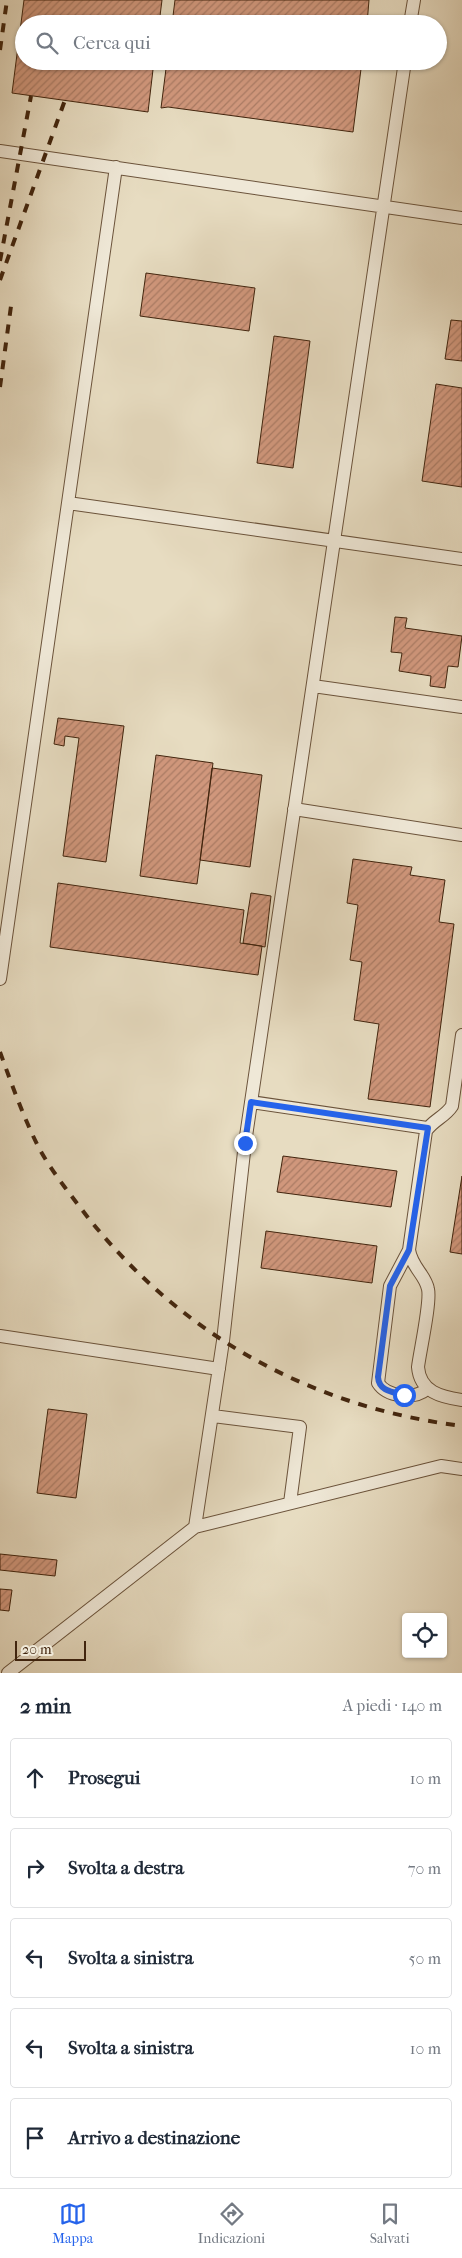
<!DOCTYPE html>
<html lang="it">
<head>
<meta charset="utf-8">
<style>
  :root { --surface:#fff; --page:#f6f6f7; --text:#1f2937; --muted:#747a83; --line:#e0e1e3; --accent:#2563eb }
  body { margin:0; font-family:"IM FELL French Canon",serif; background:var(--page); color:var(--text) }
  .controls { position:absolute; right:15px; bottom:15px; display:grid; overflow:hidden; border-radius:5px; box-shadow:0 1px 4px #0004 }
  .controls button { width:45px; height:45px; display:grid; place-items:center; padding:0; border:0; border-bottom:1px solid var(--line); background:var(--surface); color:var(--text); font:25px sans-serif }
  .scale { position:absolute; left:15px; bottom:12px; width:71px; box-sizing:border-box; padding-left:5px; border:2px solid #42250e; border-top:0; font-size:14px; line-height:18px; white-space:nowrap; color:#42250e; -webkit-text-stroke:4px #efe8d7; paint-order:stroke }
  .stop { position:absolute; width:15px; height:15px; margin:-11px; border:4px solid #2563eb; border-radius:50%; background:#fff }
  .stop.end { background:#2563eb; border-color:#fff; box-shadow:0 1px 5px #0008 }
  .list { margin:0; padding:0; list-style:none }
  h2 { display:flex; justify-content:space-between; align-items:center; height:65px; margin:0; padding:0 20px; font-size:21px }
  h2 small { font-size:16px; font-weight:400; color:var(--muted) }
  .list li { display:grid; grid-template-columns:32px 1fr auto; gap:15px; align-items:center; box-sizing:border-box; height:80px; margin:0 10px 10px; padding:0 10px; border:1px solid var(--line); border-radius:5px }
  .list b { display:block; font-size:19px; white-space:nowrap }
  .list em { font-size:16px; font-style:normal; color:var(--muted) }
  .icon { flex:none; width:28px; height:28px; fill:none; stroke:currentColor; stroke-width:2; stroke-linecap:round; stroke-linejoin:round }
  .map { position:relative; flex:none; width:462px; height:1673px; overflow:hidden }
  .search { position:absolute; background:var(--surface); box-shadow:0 1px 4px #0004; left:15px; right:15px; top:15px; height:55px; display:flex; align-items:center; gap:12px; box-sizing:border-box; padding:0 18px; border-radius:28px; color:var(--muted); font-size:19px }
  .sheet { height:515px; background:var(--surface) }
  nav { display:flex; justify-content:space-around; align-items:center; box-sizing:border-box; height:70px; border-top:1px solid var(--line); background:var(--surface); font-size:14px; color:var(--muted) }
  nav a { display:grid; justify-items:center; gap:2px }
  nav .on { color:var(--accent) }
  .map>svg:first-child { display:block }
</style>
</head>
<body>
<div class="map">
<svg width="462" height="1673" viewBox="0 0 462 1673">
  <defs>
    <pattern id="building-hatch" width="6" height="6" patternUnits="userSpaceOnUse" patternTransform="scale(1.25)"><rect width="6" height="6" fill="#d0977c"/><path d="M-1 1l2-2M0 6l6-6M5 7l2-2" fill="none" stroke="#aa7b64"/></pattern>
  </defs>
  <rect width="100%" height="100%" fill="#e7dcc1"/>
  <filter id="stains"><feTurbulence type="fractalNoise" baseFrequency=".004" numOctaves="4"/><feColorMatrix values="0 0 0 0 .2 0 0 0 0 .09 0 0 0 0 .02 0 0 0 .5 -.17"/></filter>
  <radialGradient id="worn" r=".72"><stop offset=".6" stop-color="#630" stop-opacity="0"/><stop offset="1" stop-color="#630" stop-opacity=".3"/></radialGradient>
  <path fill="url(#building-hatch)" stroke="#42250e" d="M 24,0 L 162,0 L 159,24 L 24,24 L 24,61 L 154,61 L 148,112 L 12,93 Z
    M 175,0 L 369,0 L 367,24 L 172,24 Z
    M 167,61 L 362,61 L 353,132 L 168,107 L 161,108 Z
    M 146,273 L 255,288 L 249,331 L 140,316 Z
    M 451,320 L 462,321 L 462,361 L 445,359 Z
    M 274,336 L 310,341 L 293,468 L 257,463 Z
    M 436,384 L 462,388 L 462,487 L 422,481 Z
    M 395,617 L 407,618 L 405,628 L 462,636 L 458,667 L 448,666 L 445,688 L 430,686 L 431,676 L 399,671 L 402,653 L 391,652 Z
    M 58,718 L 124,726 L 106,862 L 63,856 L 79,738 L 65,736 L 64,746 L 54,744 Z
    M 156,755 L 213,763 L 197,884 L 140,876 Z
    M 212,768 L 262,775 L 250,867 L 200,860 Z
    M 353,859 L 412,867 L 410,875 L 445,880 L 439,922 L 454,924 L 430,1107 L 368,1099 L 379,1024 L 354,1020 L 362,962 L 350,960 L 358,905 L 347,903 Z
    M 58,883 L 244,910 L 240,943 L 262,946 L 258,975 L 50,947 Z
    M 251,893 L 271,896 L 265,947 L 243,943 Z
    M 283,1156 L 397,1171 L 391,1207 L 277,1192 Z
    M 462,1176 L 462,1254 L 450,1252 Z
    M 266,1231 L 377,1246 L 372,1283 L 261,1268 Z
    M 48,1409 L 87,1414 L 76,1498 L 37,1493 Z
    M 0,1554 L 57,1560 L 55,1576 L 0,1570 Z
    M 0,1589 L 12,1590 L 9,1611 L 0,1610 Z"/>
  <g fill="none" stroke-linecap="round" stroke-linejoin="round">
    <g stroke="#6b533b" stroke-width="14">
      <path id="lane" d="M 410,24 L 414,0
        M 0,151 L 462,218
        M 68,503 L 462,559
        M 313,686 L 462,707
        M 294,809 L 462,835
        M 0,979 L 116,167
        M 462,1035 L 452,1106 C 445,1117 433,1120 426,1131 L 409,1250 C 412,1268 425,1274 428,1289 C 431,1302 420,1351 418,1367 C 420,1392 441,1397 462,1400
        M 251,1102 L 427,1128
        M 409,1250 L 390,1286 L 378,1383 C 387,1397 414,1400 427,1389
        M 0,1336 L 219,1369
        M 213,1416 L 300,1427 L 290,1503
        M 195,1527 L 441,1466 L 462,1469
        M 8,1673 L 195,1527 L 223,1341 L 245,1143 L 405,61"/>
    </g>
    <use href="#lane" stroke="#efe8d7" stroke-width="12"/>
    <path stroke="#42250e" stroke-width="4" stroke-dasharray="9 9" stroke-linecap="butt" d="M 0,50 L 7,0
      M 0,261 L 31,96
      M 0,280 L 65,100
      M 0,387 L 11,306
      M 0,1052 C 12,1085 24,1119 40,1150 C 53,1173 70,1194 86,1215 C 181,1335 310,1407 462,1426"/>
  </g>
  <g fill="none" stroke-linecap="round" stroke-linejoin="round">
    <path stroke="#2563eb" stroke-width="6" d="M 245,1143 L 251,1102 L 428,1128 L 409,1250 L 390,1286 L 378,1377 C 379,1391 392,1392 404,1395"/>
  </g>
  <rect width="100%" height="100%" filter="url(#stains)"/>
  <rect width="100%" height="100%" fill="url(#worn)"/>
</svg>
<div class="controls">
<button><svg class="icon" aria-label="locate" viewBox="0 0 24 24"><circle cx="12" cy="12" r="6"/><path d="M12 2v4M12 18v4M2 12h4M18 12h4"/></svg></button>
</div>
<div class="scale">20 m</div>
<div class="stop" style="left:404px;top:1395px"></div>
<div class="stop end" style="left:245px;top:1143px"></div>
<div class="search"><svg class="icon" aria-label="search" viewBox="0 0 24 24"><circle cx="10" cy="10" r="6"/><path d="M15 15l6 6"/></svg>Cerca qui</div>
</div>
<section class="sheet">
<h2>2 min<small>A piedi · 140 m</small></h2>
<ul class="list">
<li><svg class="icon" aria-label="ahead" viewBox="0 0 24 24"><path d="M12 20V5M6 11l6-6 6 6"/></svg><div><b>Prosegui</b></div><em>10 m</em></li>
<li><svg class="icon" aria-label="right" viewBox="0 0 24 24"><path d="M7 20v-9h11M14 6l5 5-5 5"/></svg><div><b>Svolta a destra</b></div><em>70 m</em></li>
<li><svg class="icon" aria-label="left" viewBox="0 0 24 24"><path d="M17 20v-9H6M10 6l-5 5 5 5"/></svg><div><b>Svolta a sinistra</b></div><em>50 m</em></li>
<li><svg class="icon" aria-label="left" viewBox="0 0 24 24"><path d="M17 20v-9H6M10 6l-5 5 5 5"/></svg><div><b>Svolta a sinistra</b></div><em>10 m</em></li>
<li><svg class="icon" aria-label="arrive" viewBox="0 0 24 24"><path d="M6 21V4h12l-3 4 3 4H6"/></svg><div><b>Arrivo a destinazione</b></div></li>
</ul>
</section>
<nav>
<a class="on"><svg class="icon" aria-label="map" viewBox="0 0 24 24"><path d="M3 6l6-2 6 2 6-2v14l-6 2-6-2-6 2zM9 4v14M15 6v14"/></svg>Mappa</a>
<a><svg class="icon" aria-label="directions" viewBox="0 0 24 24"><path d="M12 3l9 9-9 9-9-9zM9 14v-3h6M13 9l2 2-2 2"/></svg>Indicazioni</a>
<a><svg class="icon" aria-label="saved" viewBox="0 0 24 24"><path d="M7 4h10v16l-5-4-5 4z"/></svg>Salvati</a>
</nav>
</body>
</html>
